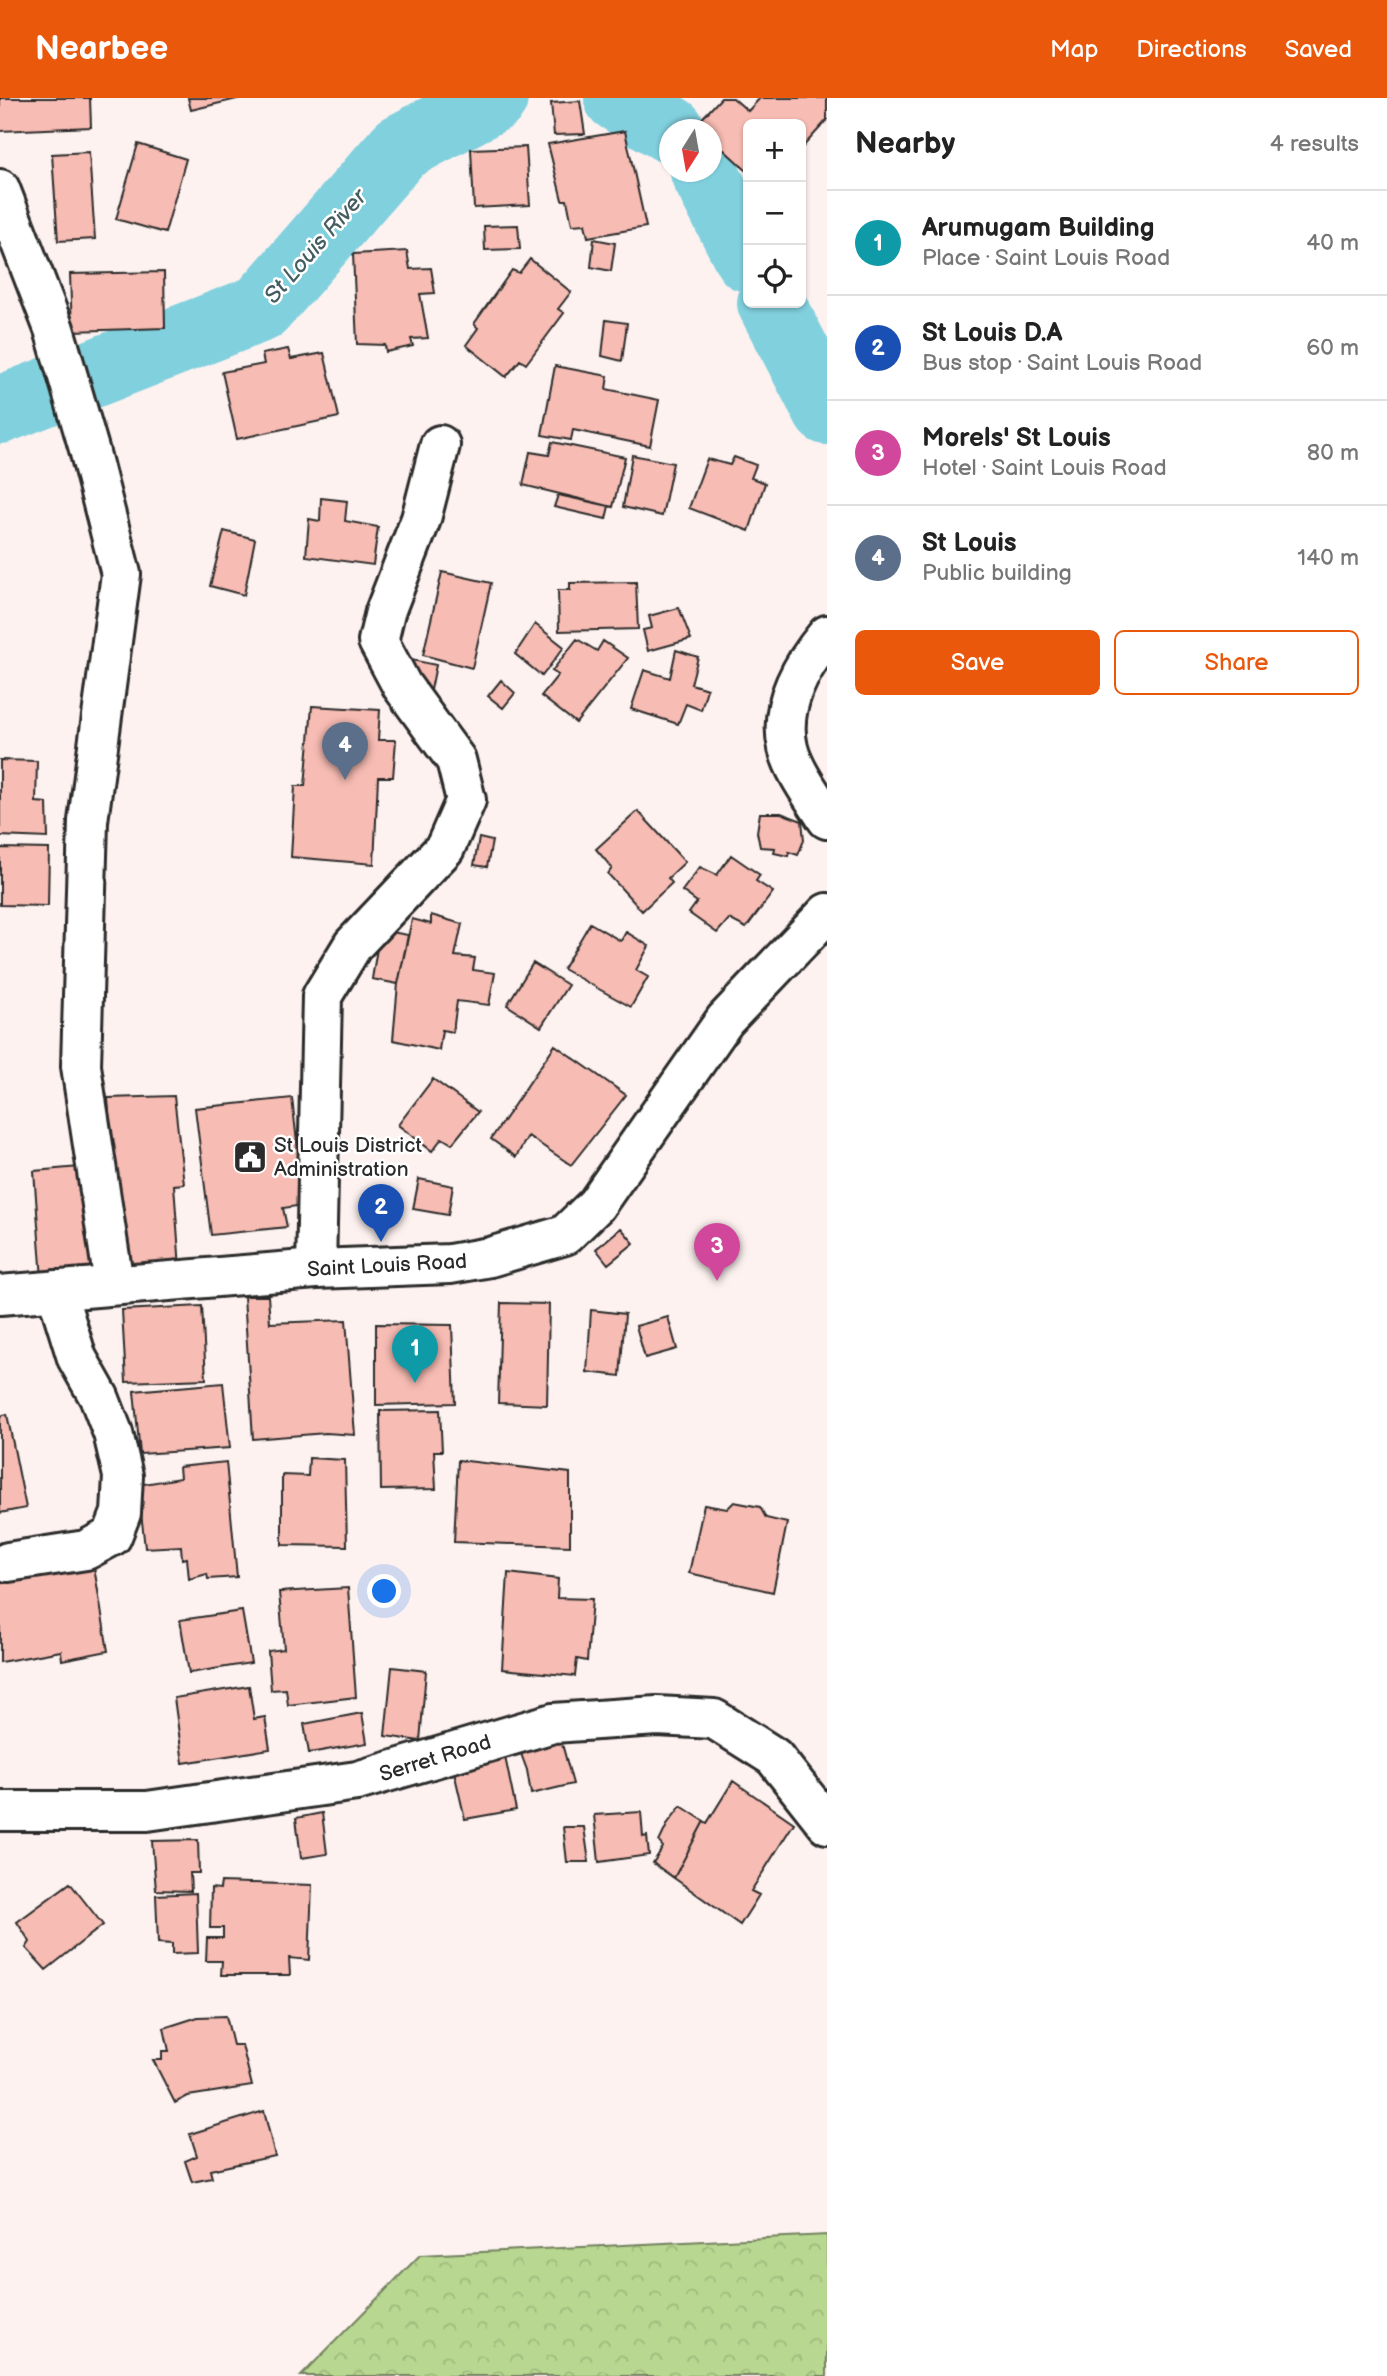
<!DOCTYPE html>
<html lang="en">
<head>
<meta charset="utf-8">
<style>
  :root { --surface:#fff; --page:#f2f2f2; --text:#222; --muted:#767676; --line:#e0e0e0; --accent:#ea580c }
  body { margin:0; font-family:"Balsamiq Sans",sans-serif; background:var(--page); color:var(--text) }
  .controls { position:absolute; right:21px; top:21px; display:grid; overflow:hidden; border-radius:10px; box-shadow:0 2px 5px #0004 }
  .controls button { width:63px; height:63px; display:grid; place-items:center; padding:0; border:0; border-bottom:2px solid var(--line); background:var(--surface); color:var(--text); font:35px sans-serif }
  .compass { position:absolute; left:659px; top:21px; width:63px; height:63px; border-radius:50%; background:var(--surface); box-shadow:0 2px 5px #0004; rotate:191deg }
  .you { position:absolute; left:385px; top:1494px; width:24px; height:24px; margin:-18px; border:5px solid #fff; border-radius:50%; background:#1a73e8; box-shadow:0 0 0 10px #1a73e833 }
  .badge { display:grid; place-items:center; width:46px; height:46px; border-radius:50%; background:var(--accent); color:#fff; font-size:23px; font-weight:700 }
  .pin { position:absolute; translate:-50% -58px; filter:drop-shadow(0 2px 4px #0008) }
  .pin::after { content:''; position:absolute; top:37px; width:24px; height:21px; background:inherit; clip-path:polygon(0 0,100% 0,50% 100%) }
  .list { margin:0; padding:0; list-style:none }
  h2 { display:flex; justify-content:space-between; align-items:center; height:91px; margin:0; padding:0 28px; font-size:30px }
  h2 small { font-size:23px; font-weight:400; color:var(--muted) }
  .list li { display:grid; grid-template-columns:46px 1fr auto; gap:21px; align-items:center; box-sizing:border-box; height:105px; padding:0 28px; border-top:2px solid var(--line) }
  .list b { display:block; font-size:26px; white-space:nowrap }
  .list p { margin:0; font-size:23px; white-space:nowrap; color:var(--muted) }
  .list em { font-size:23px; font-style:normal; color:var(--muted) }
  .actions { display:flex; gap:14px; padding:21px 28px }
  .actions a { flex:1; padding:16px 0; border:2px solid var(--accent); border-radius:10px; text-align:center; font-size:24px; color:var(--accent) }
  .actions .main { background:var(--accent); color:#fff }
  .icon { flex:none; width:38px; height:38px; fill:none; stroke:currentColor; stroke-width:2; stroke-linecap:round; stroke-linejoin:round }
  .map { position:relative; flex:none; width:827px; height:2278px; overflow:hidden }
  header { display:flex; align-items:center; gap:42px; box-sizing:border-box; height:98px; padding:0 35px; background:var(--accent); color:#fff }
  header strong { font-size:33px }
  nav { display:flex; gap:38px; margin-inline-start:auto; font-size:24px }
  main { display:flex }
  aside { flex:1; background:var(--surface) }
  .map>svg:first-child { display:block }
</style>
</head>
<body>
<header>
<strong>Nearbee</strong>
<nav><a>Map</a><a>Directions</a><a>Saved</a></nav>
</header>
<main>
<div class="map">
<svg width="827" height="2278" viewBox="0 0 827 2278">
  <defs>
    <pattern id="forest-crowns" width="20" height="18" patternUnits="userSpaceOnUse" patternTransform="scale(1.75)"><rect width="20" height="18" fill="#b8d790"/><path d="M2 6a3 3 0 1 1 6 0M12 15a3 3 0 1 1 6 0" fill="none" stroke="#9eb97c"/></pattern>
  </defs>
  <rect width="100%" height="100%" fill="#fdf2f0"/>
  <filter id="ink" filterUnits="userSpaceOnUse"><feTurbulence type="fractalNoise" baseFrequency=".0143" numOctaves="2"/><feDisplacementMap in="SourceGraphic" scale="14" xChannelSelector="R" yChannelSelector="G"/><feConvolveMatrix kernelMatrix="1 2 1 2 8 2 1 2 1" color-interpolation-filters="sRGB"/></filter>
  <g filter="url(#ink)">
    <path fill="url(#forest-crowns)" stroke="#72815e" stroke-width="2" d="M 827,2137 L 827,2278 L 301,2278 L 420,2157 Z"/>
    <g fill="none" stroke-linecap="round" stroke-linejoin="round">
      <path stroke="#81d0de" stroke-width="68" d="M 618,0 L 671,32
        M 704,74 L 748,160
        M 771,205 L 827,313
        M 0,312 L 261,210 L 400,50 L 494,0"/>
    </g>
    <path fill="#f7bcb3" stroke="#2b2b2b" stroke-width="2" d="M 0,0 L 90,0 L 91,29 L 0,33 Z
      M 188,0 L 241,0 L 191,12 Z
      M 721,0 L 733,0 L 748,13 L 760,0 L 827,0 L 827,22 L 801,51 L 801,26 L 748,26 L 748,74 L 712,41 L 712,32 L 702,32 L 696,27 Z
      M 580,3 L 585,36 L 554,37 L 551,5 Z
      M 625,33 L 646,129 L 588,139 L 585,126 L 572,127 L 567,102 L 562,102 L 548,46 Z
      M 138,46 L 186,61 L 165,135 L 116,121 Z
      M 526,49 L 530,107 L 474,110 L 471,51 Z
      M 89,54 L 95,141 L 58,143 L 52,56 Z
      M 518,127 L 520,151 L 485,152 L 484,128 Z
      M 594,141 L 615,145 L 611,173 L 591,169 Z
      M 407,153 L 410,171 L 431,170 L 435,195 L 420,196 L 428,240 L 411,241 L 413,248 L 386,254 L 385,247 L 357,246 L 353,156 Z
      M 530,161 L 571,194 L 558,211 L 564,215 L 526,266 L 520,262 L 506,279 L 466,247 L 478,230 L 474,226 L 512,172 L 519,175 Z
      M 164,174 L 165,230 L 72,233 L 70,176 Z
      M 606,222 L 627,225 L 622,263 L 602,258 Z
      M 288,251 L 291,261 L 324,255 L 339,319 L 237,341 L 222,274 L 264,266 L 262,256 Z
      M 555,268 L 608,278 L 606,291 L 659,302 L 650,348 L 573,332 L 571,342 L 542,337 Z
      M 552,344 L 625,359 L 613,409 L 523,387 L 530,354 L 549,357 Z
      M 632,357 L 673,365 L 662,418 L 623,409 Z
      M 734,359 L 756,367 L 751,380 L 765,385 L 749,433 L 689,410 L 707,361 L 730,367 Z
      M 558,397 L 609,408 L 606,421 L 554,409 Z
      M 321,400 L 347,403 L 345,423 L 378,429 L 373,467 L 306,458 L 309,421 L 320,423 Z
      M 224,433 L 255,441 L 244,497 L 210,488 Z
      M 442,474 L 491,485 L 472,570 L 423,557 Z
      M 636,484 L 638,531 L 559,533 L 558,492 L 570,492 L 570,485 Z
      M 679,510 L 691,541 L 648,553 L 643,532 L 652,530 L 649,518 Z
      M 535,526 L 564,549 L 542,578 L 515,556 Z
      M 577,541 L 597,553 L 603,543 L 628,560 L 576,625 L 541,598 L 558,577 L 552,573 Z
      M 676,552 L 698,559 L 691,586 L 707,591 L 701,612 L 686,606 L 678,626 L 631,611 L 644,572 L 670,580 Z
      M 392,558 L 436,567 L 430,597 Z
      M 501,582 L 515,595 L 503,610 L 488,598 Z
      M 312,608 L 380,612 L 378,642 L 396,642 L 393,679 L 378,679 L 374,766 L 291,759 L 295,688 L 305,688 Z
      M 0,662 L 37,663 L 36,704 L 47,705 L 48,740 L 0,738 Z
      M 638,713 L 685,764 L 668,780 L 672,785 L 642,813 L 608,776 L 612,770 L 596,751 Z
      M 760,715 L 781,715 L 802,723 L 804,742 L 798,757 L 789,754 L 788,758 L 774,755 L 775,750 L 760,749 L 757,734 Z
      M 479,740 L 492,743 L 487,769 L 474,767 Z
      M 0,750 L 49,751 L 48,808 L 0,807 Z
      M 731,757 L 760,777 L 756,783 L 773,794 L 746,830 L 729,821 L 717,835 L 689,815 L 697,804 L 682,793 L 700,769 L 717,777 Z
      M 431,817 L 462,826 L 455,858 L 475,860 L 473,872 L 495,875 L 489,907 L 457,903 L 453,934 L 442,932 L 439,952 L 393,942 L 398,886 L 412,821 L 431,826 Z
      M 590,825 L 621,843 L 626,834 L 649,848 L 636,872 L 648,879 L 631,909 L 563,871 Z
      M 380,832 L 408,837 L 398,886 L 372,881 Z
      M 533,865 L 568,887 L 541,929 L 507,907 Z
      M 555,947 L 626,997 L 571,1067 L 528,1038 L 516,1059 L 491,1041 Z
      M 433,981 L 478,1014 L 452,1046 L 442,1040 L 432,1053 L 398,1027 Z
      M 174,998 L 184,1086 L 174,1087 L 180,1170 L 119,1171 L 108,1000 Z
      M 292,1000 L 304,1107 L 283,1110 L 287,1129 L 211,1137 L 195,1010 Z
      M 91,1068 L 101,1177 L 42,1181 L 34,1073 Z
      M 419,1081 L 453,1088 L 448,1117 L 413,1111 Z
      M 621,1130 L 634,1145 L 608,1166 L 596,1151 Z
      M 244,1198 L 268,1198 L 270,1225 L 346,1222 L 355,1337 L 326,1335 L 253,1341 Z
      M 501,1205 L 549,1206 L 547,1307 L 498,1305 Z
      M 202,1208 L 206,1281 L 126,1284 L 122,1212 Z
      M 591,1212 L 625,1216 L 620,1278 L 587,1274 Z
      M 668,1219 L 677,1251 L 645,1260 L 636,1228 Z
      M 376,1226 L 452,1227 L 455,1305 L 376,1307 Z
      M 223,1285 L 230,1350 L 140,1356 L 134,1293 Z
      M 440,1312 L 442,1353 L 434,1353 L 436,1391 L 381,1392 L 380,1313 Z
      M 7,1316 L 26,1410 L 0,1415 L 0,1318 Z
      M 309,1360 L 345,1362 L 347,1448 L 282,1447 L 282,1377 L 308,1378 Z
      M 458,1362 L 570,1375 L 570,1448 L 454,1444 Z
      M 226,1364 L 237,1479 L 208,1481 L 207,1476 L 189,1481 L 187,1460 L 182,1461 L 181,1448 L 145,1450 L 138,1387 L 180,1380 L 179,1369 Z
      M 734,1404 L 760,1409 L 766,1420 L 787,1425 L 773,1494 L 689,1475 L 704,1407 L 727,1411 Z
      M 93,1463 L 108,1553 L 62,1562 L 61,1553 L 0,1564 L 0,1485 L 63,1475 L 62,1466 Z
      M 508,1475 L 558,1481 L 557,1500 L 592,1501 L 587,1563 L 577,1561 L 575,1578 L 502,1571 Z
      M 348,1490 L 356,1599 L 288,1607 L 286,1591 L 271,1592 L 268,1553 L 284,1551 L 279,1494 Z
      M 242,1513 L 251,1565 L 189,1575 L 180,1522 Z
      M 392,1569 L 426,1573 L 420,1643 L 385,1638 Z
      M 249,1588 L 254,1621 L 265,1619 L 270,1651 L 183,1665 L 174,1600 Z
      M 362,1615 L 367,1645 L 309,1655 L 304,1626 Z
      M 561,1642 L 573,1686 L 531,1696 L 527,1672 L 520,1653 Z
      M 504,1654 L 516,1712 L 465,1721 L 452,1665 Z
      M 733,1683 L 794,1725 L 751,1793 L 759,1797 L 740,1827 L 674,1780 L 704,1723 L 707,1725 Z
      M 681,1708 L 704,1723 L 674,1780 L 653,1765 L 663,1749 L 659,1744 L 668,1725 Z
      M 641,1714 L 643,1739 L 647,1738 L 649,1757 L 599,1764 L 594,1717 Z
      M 322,1715 L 327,1756 L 301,1760 L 296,1720 Z
      M 563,1729 L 584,1729 L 589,1764 L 567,1764 Z
      M 198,1742 L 199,1775 L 190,1775 L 191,1793 L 156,1792 L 152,1743 Z
      M 221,1784 L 312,1787 L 309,1862 L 289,1860 L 290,1877 L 221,1877 L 222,1863 L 206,1863 L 207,1840 L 223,1840 L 223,1830 L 210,1830 L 211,1790 L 220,1791 Z
      M 70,1785 L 103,1827 L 46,1872 L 26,1850 L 30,1844 L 17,1824 Z
      M 196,1795 L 198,1855 L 172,1856 L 172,1846 L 158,1845 L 156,1797 Z
      M 226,1918 L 233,1947 L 242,1947 L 252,1988 L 188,1998 L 175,2005 L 153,1962 L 162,1962 L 162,1953 L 169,1953 L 164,1930 L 198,1919 Z
      M 264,2013 L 275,2058 L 210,2072 L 212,2080 L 192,2084 L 185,2063 L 197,2058 L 190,2036 Z"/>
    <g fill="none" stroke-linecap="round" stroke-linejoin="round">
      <g stroke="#2b2b2b" stroke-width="44">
        <path id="minor" d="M 0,91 L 54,231 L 89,351 L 121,476 L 88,723 L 81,968 L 114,1186
          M 827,537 C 802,567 778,608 788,650 C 794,674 814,700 827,721
          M 316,1171 L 322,898 L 353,847 L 445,750 L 466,702 L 456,662 L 402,588 L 378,543 L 385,514 L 421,421 L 440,347
          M 8,1464 L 86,1452 L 112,1438 L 121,1415 L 123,1378 L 113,1335 L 99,1299 L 77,1260 L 56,1192
          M 0,1713 L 147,1713 L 357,1683 L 553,1625 L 657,1618 L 714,1621 L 774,1659 L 827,1726"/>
      </g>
      <g stroke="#2b2b2b" stroke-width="44">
        <path id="major" d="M 0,1197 L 316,1171 L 450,1166 L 490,1159 L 565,1137 L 596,1107 L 725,922 L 827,815"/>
      </g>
      <use href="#minor" stroke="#fff" stroke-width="38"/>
      <use href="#major" stroke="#fff" stroke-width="38"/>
    </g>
  </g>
  <defs>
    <g id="civic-square" transform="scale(1.75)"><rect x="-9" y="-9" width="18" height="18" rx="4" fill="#2b2b2b" stroke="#fff"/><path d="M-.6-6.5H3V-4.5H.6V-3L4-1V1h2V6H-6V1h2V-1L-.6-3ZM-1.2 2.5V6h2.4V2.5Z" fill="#fff"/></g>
  </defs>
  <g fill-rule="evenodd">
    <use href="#civic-square" x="250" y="1059"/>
  </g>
  <g text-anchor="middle" stroke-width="5" stroke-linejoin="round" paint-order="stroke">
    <g font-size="21" fill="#2b2b2b" stroke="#fff" text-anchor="start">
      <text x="274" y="1054">St Louis District<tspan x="274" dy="24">Administration</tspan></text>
    </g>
    <g font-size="21" fill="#2b2b2b" stroke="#fff">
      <text transform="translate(387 1167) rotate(-3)" y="7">Saint Louis Road</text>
      <text transform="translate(435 1660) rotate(-17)" y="7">Serret Road</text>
    </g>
    <g font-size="23" font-style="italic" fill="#455d61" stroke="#fff">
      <text transform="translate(315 148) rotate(-49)" y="8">St Louis River</text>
    </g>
  </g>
</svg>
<div class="controls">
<button>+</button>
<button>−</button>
<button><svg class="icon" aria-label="locate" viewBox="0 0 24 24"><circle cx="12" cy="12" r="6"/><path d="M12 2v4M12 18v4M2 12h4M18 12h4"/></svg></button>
</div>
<svg class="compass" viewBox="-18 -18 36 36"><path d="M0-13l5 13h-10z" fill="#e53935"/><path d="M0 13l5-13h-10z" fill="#767676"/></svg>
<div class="you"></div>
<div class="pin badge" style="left:415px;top:1285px;background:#0f9aa8">1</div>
<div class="pin badge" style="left:381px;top:1144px;background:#1a4fb4">2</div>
<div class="pin badge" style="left:717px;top:1183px;background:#d1479c">3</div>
<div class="pin badge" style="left:345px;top:682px;background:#5c6f8a">4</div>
</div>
<aside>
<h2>Nearby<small>4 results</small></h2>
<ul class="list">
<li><span class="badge" style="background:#0f9aa8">1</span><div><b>Arumugam Building</b><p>Place · Saint Louis Road</p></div><em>40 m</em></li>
<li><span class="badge" style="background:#1a4fb4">2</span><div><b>St Louis D.A</b><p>Bus stop · Saint Louis Road</p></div><em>60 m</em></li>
<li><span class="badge" style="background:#d1479c">3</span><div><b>Morels' St Louis</b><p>Hotel · Saint Louis Road</p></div><em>80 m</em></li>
<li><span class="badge" style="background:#5c6f8a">4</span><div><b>St Louis</b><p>Public building</p></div><em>140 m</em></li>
</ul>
<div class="actions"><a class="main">Save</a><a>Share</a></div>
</aside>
</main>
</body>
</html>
